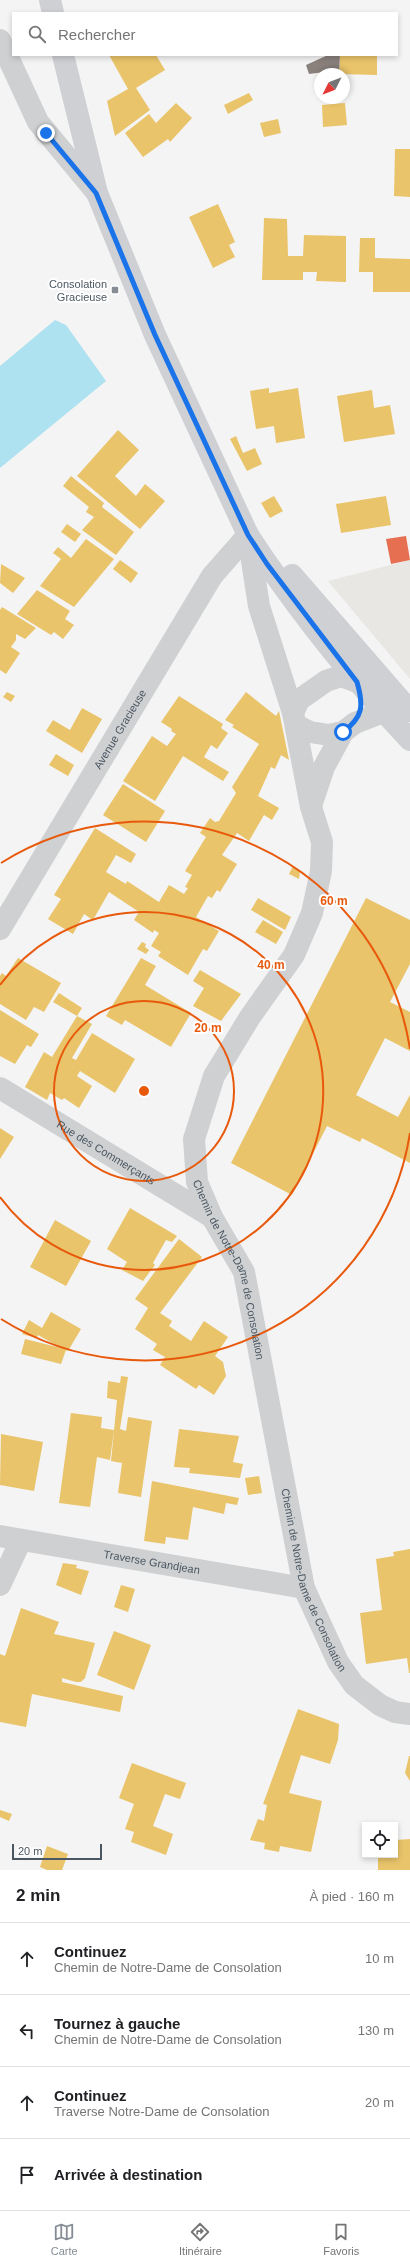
<!DOCTYPE html>
<html lang="fr">
<head>
<meta charset="utf-8">
<style>
  :root { --surface:#fff; --page:#f6f6f6; --text:#202124; --muted:#757577; --line:#e0e0e0; --accent:#868d94 }
  body { margin:0; font-family:Arial,sans-serif; background:var(--page); color:var(--text) }
  .controls { position:absolute; right:12px; bottom:12px; display:grid; overflow:hidden; border-radius:0px; box-shadow:0 2px 6px #0003 }
  .controls button { width:36px; height:36px; display:grid; place-items:center; padding:0; border:0; border-bottom:1px solid var(--line); background:var(--surface); color:var(--text); font:20px sans-serif }
  .compass { position:absolute; left:314px; top:68px; width:36px; height:36px; border-radius:50%; background:var(--surface); box-shadow:0 2px 6px #0003; rotate:228deg }
  .scale { position:absolute; left:12px; bottom:10px; width:90px; box-sizing:border-box; padding-left:4px; border:2px solid #4a5661; border-top:0; font-size:11px; line-height:14px; white-space:nowrap; color:#4a5661; -webkit-text-stroke:3px #fff; paint-order:stroke }
  .stop { position:absolute; width:12px; height:12px; margin:-9px; border:3px solid #1a73e8; border-radius:50%; background:#fff }
  .stop.end { background:#1a73e8; border-color:#fff; box-shadow:0 1px 4px #0008 }
  .list { margin:0; padding:0; list-style:none }
  h2 { display:flex; justify-content:space-between; align-items:center; height:52px; margin:0; padding:0 16px; font-size:17px }
  h2 small { font-size:13px; font-weight:400; color:var(--muted) }
  .list li { display:grid; grid-template-columns:26px 1fr auto; gap:12px; align-items:center; box-sizing:border-box; height:72px; padding:0 16px; border-top:1px solid var(--line) }
  .list b { display:block; font-size:15px; white-space:nowrap }
  .list p { margin:0; font-size:13px; white-space:nowrap; color:var(--muted) }
  .list em { font-size:13px; font-style:normal; color:var(--muted) }
  .icon { flex:none; width:22px; height:22px; fill:none; stroke:currentColor; stroke-width:2; stroke-linecap:round; stroke-linejoin:round }
  .map { position:relative; flex:none; width:410px; height:1870px; overflow:hidden }
  .search { position:absolute; background:var(--surface); box-shadow:0 2px 6px #0003; left:12px; right:12px; top:12px; height:44px; display:flex; align-items:center; gap:10px; box-sizing:border-box; padding:0 14px; border-radius:0px; color:var(--muted); font-size:15px }
  .sheet { height:340px; background:var(--surface) }
  nav { display:flex; justify-content:space-around; align-items:center; box-sizing:border-box; height:56px; border-top:1px solid var(--line); background:var(--surface); font-size:11px; color:var(--muted) }
  nav a { display:grid; justify-items:center; gap:2px }
  nav .on { color:var(--accent) }
  .map>svg:first-child { display:block }
</style>
</head>
<body>
<div class="map">
<svg width="410" height="1870" viewBox="0 0 410 1870">
  <rect width="100%" height="100%" fill="#f4f4f4"/>
  <path fill="#e8e7e3" d="M 410,560 L 410,679 L 328,581 Z"/>
  <path fill="#aee2f0" d="M 55,320 L 66,325 L 106,381 L 0,468 L 0,366 Z"/>
  <path fill="#e9c46a" d="M 109,55 L 156,55 L 165,70 L 136,88 L 150,110 L 115,136 L 107,101 L 128,89 Z
    M 340,55 L 377,55 L 377,75 L 339,74 Z
    M 249,93 L 253,100 L 228,114 L 224,105 Z
    M 176,103 L 192,118 L 170,142 L 168,139 L 143,157 L 125,133 L 149,114 L 156,123 Z
    M 345,103 L 347,125 L 323,127 L 322,105 Z
    M 278,119 L 281,133 L 264,137 L 260,123 Z
    M 395,149 L 410,149 L 410,197 L 394,196 Z
    M 218,204 L 235,242 L 229,245 L 235,257 L 213,268 L 189,217 Z
    M 264,218 L 287,219 L 288,256 L 303,256 L 304,235 L 346,236 L 346,282 L 316,281 L 317,272 L 303,272 L 303,280 L 262,280 Z
    M 360,238 L 375,238 L 375,258 L 410,259 L 410,292 L 373,292 L 373,272 L 359,272 Z
    M 269,388 L 269,393 L 298,388 L 305,438 L 276,443 L 274,426 L 256,429 L 250,391 Z
    M 372,390 L 374,408 L 390,405 L 395,434 L 344,442 L 337,396 Z
    M 118,430 L 139,450 L 115,476 L 136,496 L 145,484 L 165,501 L 140,529 L 77,476 Z
    M 236,436 L 243,453 L 255,448 L 262,464 L 247,471 L 230,439 Z
    M 71,476 L 104,503 L 102,507 L 134,532 L 116,555 L 82,530 L 94,517 L 86,512 L 89,507 L 63,486 Z
    M 274,496 L 283,511 L 270,518 L 261,503 Z
    M 386,496 L 391,525 L 341,533 L 336,504 Z
    M 67,524 L 81,534 L 75,542 L 61,532 Z
    M 86,539 L 114,559 L 74,607 L 40,586 L 61,559 L 53,553 L 58,547 L 71,558 Z
    M 120,560 L 138,573 L 131,583 L 113,569 Z
    M 1,564 L 25,578 L 13,593 L 0,583 Z
    M 37,590 L 70,611 L 65,619 L 74,625 L 63,639 L 54,632 L 51,635 L 17,614 Z
    M 2,607 L 36,628 L 25,639 L 16,634 L 16,640 L 11,647 L 20,653 L 6,674 L 0,670 L 0,610 Z
    M 7,692 L 15,696 L 11,702 L 3,697 Z
    M 246,692 L 276,716 L 279,711 L 289,760 L 281,755 L 275,769 L 271,767 L 258,796 L 279,808 L 272,820 L 264,815 L 249,841 L 237,833 L 222,855 L 237,864 L 220,892 L 217,890 L 212,898 L 208,896 L 196,917 L 219,931 L 207,951 L 203,949 L 188,975 L 158,956 L 161,952 L 151,946 L 159,933 L 154,930 L 153,933 L 134,920 L 139,912 L 109,892 L 93,920 L 84,914 L 73,934 L 48,919 L 61,899 L 54,895 L 95,828 L 136,854 L 131,863 L 116,855 L 106,872 L 126,884 L 127,881 L 159,902 L 169,885 L 184,894 L 188,888 L 185,887 L 192,875 L 185,871 L 206,837 L 200,833 L 210,818 L 215,822 L 219,821 L 236,793 L 232,787 L 259,744 L 232,727 L 234,725 L 225,720 Z
    M 179,696 L 223,724 L 221,728 L 228,733 L 217,749 L 211,745 L 204,757 L 229,772 L 223,781 L 183,756 L 155,801 L 123,781 L 152,736 L 167,746 L 176,734 L 171,731 L 172,729 L 161,722 Z
    M 82,708 L 102,719 L 82,753 L 46,731 L 53,720 L 70,730 Z
    M 56,754 L 74,765 L 68,776 L 49,765 Z
    M 123,784 L 165,811 L 146,842 L 103,815 Z
    M 293,866 L 300,871 L 299,879 L 289,874 Z
    M 258,898 L 291,917 L 285,930 L 251,910 Z
    M 366,898 L 410,920 L 410,964 L 390,1002 L 410,1012 L 410,1051 L 385,1038 L 356,1095 L 398,1117 L 410,1095 L 410,1163 L 362,1138 L 360,1142 L 327,1126 L 292,1195 L 231,1163 Z
    M 263,920 L 283,932 L 276,944 L 255,932 Z
    M 142,942 L 146,944 L 145,947 L 149,950 L 146,954 L 137,949 Z
    M 18,958 L 61,983 L 44,1012 L 34,1007 L 26,1020 L 0,1004 L 0,976 L 2,973 L 6,976 Z
    M 141,958 L 156,966 L 145,985 L 191,1013 L 171,1047 L 125,1020 L 122,1025 L 106,1016 Z
    M 200,970 L 241,994 L 221,1021 L 193,1006 L 204,988 L 193,981 Z
    M 59,993 L 82,1008 L 77,1016 L 53,1002 Z
    M 0,1010 L 39,1034 L 31,1047 L 27,1045 L 15,1064 L 0,1056 Z
    M 77,1016 L 92,1024 L 72,1058 L 76,1060 L 92,1033 L 135,1059 L 115,1093 L 80,1071 L 77,1076 L 92,1086 L 79,1108 L 64,1098 L 62,1100 L 50,1093 L 47,1100 L 25,1087 L 44,1052 L 52,1057 Z
    M 0,1128 L 14,1137 L 0,1159 Z
    M 130,1208 L 177,1236 L 172,1242 L 166,1240 L 153,1263 L 155,1265 L 143,1281 L 122,1270 L 127,1262 L 107,1249 Z
    M 55,1220 L 91,1241 L 66,1286 L 30,1267 Z
    M 179,1239 L 202,1257 L 160,1313 L 172,1321 L 169,1326 L 191,1341 L 204,1321 L 228,1337 L 215,1356 L 223,1362 L 226,1376 L 214,1395 L 199,1385 L 196,1389 L 160,1365 L 165,1357 L 153,1350 L 157,1344 L 135,1329 L 148,1308 L 135,1299 Z
    M 51,1312 L 81,1329 L 68,1351 L 66,1350 L 61,1364 L 21,1354 L 25,1339 L 61,1348 L 38,1335 L 37,1338 L 22,1334 L 29,1320 L 42,1328 Z
    M 121,1376 L 128,1377 L 120,1429 L 126,1431 L 128,1417 L 152,1421 L 141,1497 L 118,1493 L 122,1463 L 111,1461 L 117,1400 L 107,1398 L 108,1381 L 120,1383 Z
    M 71,1413 L 102,1417 L 101,1428 L 114,1430 L 110,1460 L 97,1457 L 90,1507 L 59,1503 Z
    M 179,1429 L 239,1436 L 233,1462 L 243,1464 L 240,1478 L 189,1473 L 190,1468 L 174,1467 Z
    M 1,1434 L 43,1442 L 34,1491 L 0,1485 Z
    M 259,1476 L 262,1493 L 248,1495 L 245,1478 Z
    M 152,1481 L 239,1498 L 237,1505 L 226,1503 L 224,1514 L 193,1507 L 188,1540 L 166,1537 L 165,1544 L 144,1541 Z
    M 410,1549 L 410,1673 L 409,1673 L 407,1658 L 366,1664 L 360,1613 L 382,1610 L 376,1559 L 394,1556 L 393,1552 Z
    M 63,1563 L 77,1565 L 76,1568 L 89,1571 L 81,1595 L 56,1585 Z
    M 121,1585 L 135,1589 L 128,1612 L 114,1607 Z
    M 21,1608 L 59,1622 L 54,1634 L 95,1643 L 85,1678 L 81,1682 L 76,1682 L 62,1678 L 62,1682 L 123,1696 L 120,1712 L 32,1694 L 26,1727 L 0,1722 L 0,1654 L 5,1656 Z
    M 114,1631 L 151,1645 L 134,1690 L 97,1675 Z
    M 298,1709 L 339,1724 L 338,1740 L 330,1764 L 301,1755 L 289,1793 L 322,1801 L 311,1852 L 280,1846 L 279,1852 L 264,1849 L 265,1843 L 250,1840 L 258,1819 L 264,1821 L 267,1805 L 263,1804 Z
    M 409,1756 L 410,1756 L 410,1781 L 405,1773 Z
    M 132,1763 L 186,1783 L 180,1799 L 165,1794 L 153,1826 L 173,1834 L 166,1855 L 131,1842 L 134,1832 L 125,1829 L 134,1804 L 119,1798 Z
    M 0,1810 L 12,1814 L 9,1821 L 0,1817 Z
    M 410,1839 L 410,1870 L 378,1870 L 378,1856 L 396,1856 L 396,1840 Z
    M 47,1846 L 68,1854 L 62,1870 L 47,1870 L 40,1867 Z"/>
  <path fill="#e76f51" d="M 406,536 L 410,560 L 391,564 L 386,539 Z"/>
  <path fill="#8a817c" d="M 328,55 L 340,55 L 339,74 L 324,72 L 309,74 L 306,65 Z"/>
  <g fill="none" stroke-linecap="round" stroke-linejoin="round">
    <g stroke="#ced0d2" stroke-width="22">
      <path d="M 0,40 L 38,122 L 97,193"/>
      <path id="s1" d="M 248,535 L 259,606 L 293,713 L 311,807 L 322,842 L 321,871 L 312,913 L 294,955 L 250,1017 L 214,1076 L 194,1139 L 197,1182 L 212,1217 L 244,1272 L 304,1588 L 338,1662 L 354,1685 L 380,1705 L 395,1712 L 410,1714"/>
      <path d="M 293,713 L 299,700 L 326,681 L 341,676 L 357,682 L 366,676"/>
      <path d="M 296,725 L 310,732 L 329,735 L 343,732 L 355,723 L 383,712"/>
      <path d="M 312,803 L 324,767 L 343,732"/>
      <path id="s2" d="M 0,929 L 212,576 L 248,535"/>
      <path id="s3" d="M 0,1088 L 212,1217"/>
      <path id="s4" d="M 0,1536 L 304,1588"/>
      <path d="M 0,1585 L 21,1540"/>
    </g>
    <path stroke="#ced0d4" stroke-width="22" d="M 50,0 L 53,13
      M 63,55 L 97,193 L 155,335 L 248,535 C 296,608 350,676 410,740
      M 292,575 L 410,711"/>
  </g>
  <g fill="none" stroke-linecap="round" stroke-linejoin="round">
    <path stroke="#1a73e8" stroke-width="5" d="M 46,133 L 96,193 L 155,335 L 248,535 L 267,564 L 357,682 C 364,706 363,717 343,732"/>
  </g>
  <g fill="none" stroke="#e8590c" stroke-width="2">
    <circle cx="144" cy="1091" r="90"/>
    <path d="M0 985A179 179 0 1 1 0 1197"/>
    <path d="M410 1133A269 269 0 0 1 1 1319M1 863A269 269 0 0 1 410 1049"/>
  </g>
  <rect fill="#868d94" stroke="#fff" stroke-width="1.5" x="111" y="286" width="8" height="8" rx="2"/>
  <g text-anchor="middle" stroke-width="4" stroke-linejoin="round" paint-order="stroke">
    <g font-size="11" fill="#4a5661" stroke="#fff" text-anchor="end">
      <text x="107" y="288">Consolation<tspan x="107" dy="13">Gracieuse</tspan></text>
    </g>
    <g font-size="11" fill="#4a5661" stroke="#fff">
      <text dy="4" stroke="none"><textPath href="#s2" startOffset="233">Avenue Gracieuse</textPath></text>
      <text dy="4" stroke="none"><textPath href="#s3" startOffset="124">Rue des Commerçants</textPath></text>
      <text dy="4" stroke="none"><textPath href="#s1" startOffset="783">Chemin de Notre-Dame de Consolation</textPath></text>
      <text dy="4" stroke="none"><textPath href="#s4" startOffset="154">Traverse Grandjean</textPath></text>
      <text dy="4" stroke="none"><textPath href="#s1" startOffset="1107">Chemin de Notre-Dame de Consolation</textPath></text>
    </g>
  </g>
  <circle cx="144" cy="1091" r="6" fill="#e8590c" stroke="#fff" stroke-width="2"/>
  <g font-size="12" text-anchor="middle" font-weight="bold" fill="#e8590c" stroke="#fff" stroke-width="4" stroke-linejoin="round" paint-order="stroke">
    <text x="334" y="905">60 m</text>
    <text x="271" y="969">40 m</text>
    <text x="208" y="1032">20 m</text>
  </g>
</svg>
<div class="controls">
<button><svg class="icon" aria-label="locate" viewBox="0 0 24 24"><circle cx="12" cy="12" r="6"/><path d="M12 2v4M12 18v4M2 12h4M18 12h4"/></svg></button>
</div>
<svg class="compass" viewBox="-18 -18 36 36"><path d="M0-13l5 13h-10z" fill="#e53935"/><path d="M0 13l5-13h-10z" fill="#757577"/></svg>
<div class="scale">20 m</div>
<div class="stop" style="left:343px;top:732px"></div>
<div class="stop end" style="left:46px;top:133px"></div>
<div class="search"><svg class="icon" aria-label="search" viewBox="0 0 24 24"><circle cx="10" cy="10" r="6"/><path d="M15 15l6 6"/></svg>Rechercher</div>
</div>
<section class="sheet">
<h2>2 min<small>À pied · 160 m</small></h2>
<ul class="list">
<li><svg class="icon" aria-label="ahead" viewBox="0 0 24 24"><path d="M12 20V5M6 11l6-6 6 6"/></svg><div><b>Continuez</b><p>Chemin de Notre-Dame de Consolation</p></div><em>10 m</em></li>
<li><svg class="icon" aria-label="left" viewBox="0 0 24 24"><path d="M17 20v-9H6M10 6l-5 5 5 5"/></svg><div><b>Tournez à gauche</b><p>Chemin de Notre-Dame de Consolation</p></div><em>130 m</em></li>
<li><svg class="icon" aria-label="ahead" viewBox="0 0 24 24"><path d="M12 20V5M6 11l6-6 6 6"/></svg><div><b>Continuez</b><p>Traverse Notre-Dame de Consolation</p></div><em>20 m</em></li>
<li><svg class="icon" aria-label="arrive" viewBox="0 0 24 24"><path d="M6 21V4h12l-3 4 3 4H6"/></svg><div><b>Arrivée à destination</b></div></li>
</ul>
</section>
<nav>
<a class="on"><svg class="icon" aria-label="map" viewBox="0 0 24 24"><path d="M3 6l6-2 6 2 6-2v14l-6 2-6-2-6 2zM9 4v14M15 6v14"/></svg>Carte</a>
<a><svg class="icon" aria-label="directions" viewBox="0 0 24 24"><path d="M12 3l9 9-9 9-9-9zM9 14v-3h6M13 9l2 2-2 2"/></svg>Itinéraire</a>
<a><svg class="icon" aria-label="saved" viewBox="0 0 24 24"><path d="M7 4h10v16l-5-4-5 4z"/></svg>Favoris</a>
</nav>
</body>
</html>
